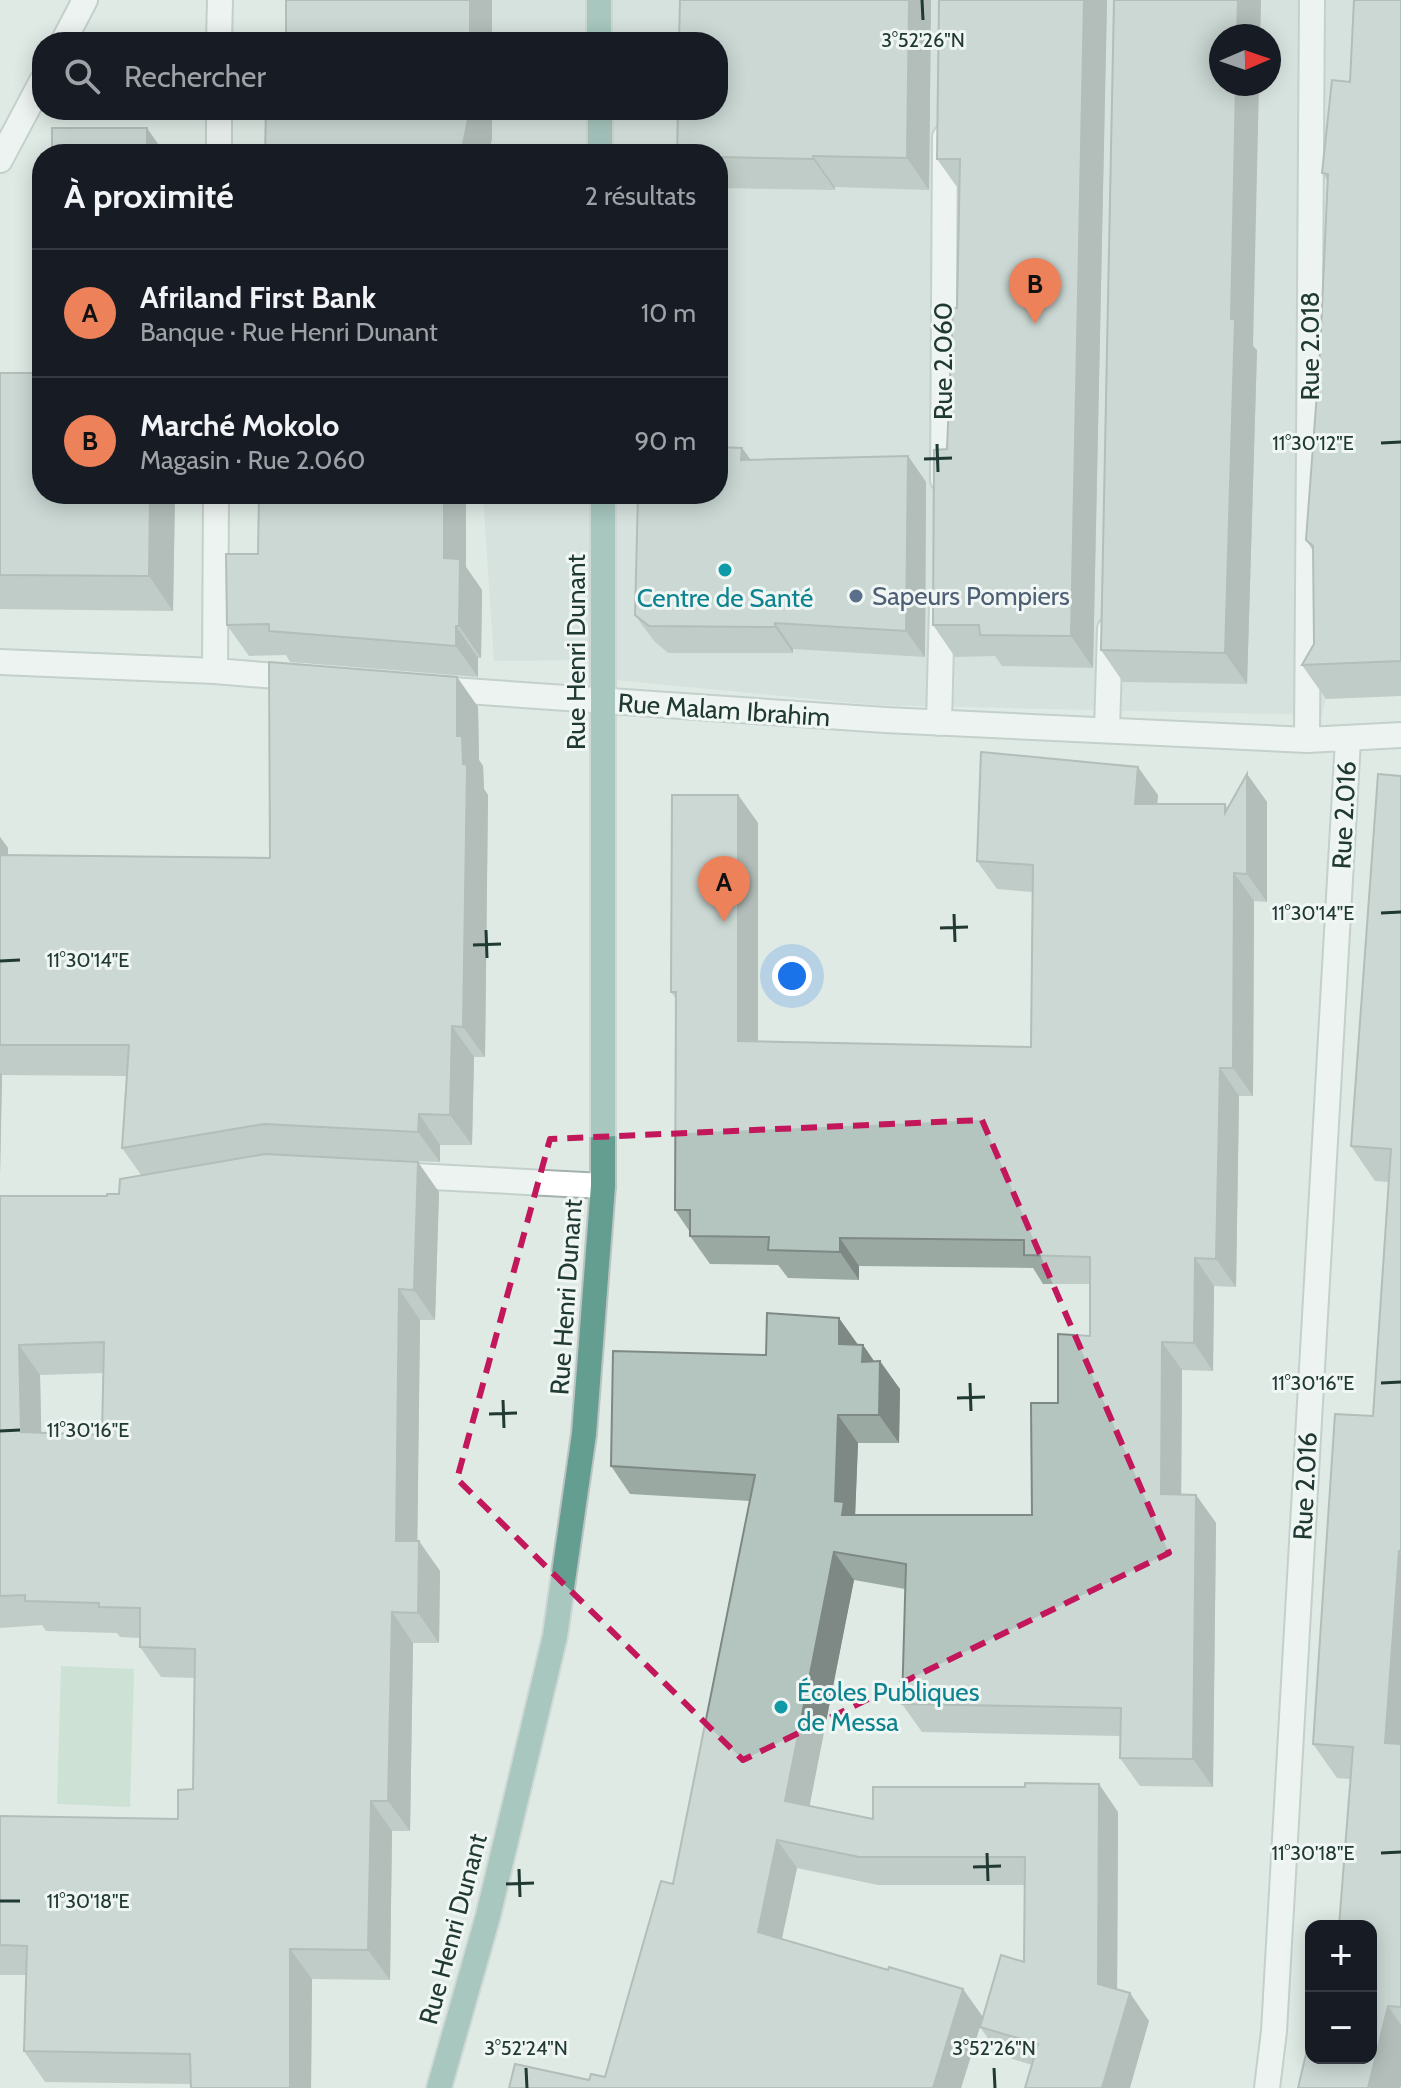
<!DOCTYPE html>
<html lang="fr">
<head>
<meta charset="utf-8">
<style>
  :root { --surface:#171b24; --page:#20242c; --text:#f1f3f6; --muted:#9ea1a6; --line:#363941; --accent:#ed8159 }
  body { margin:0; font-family:Cabin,sans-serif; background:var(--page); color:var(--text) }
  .controls { position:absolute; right:24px; bottom:24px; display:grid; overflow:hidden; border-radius:16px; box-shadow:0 4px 20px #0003 }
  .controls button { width:72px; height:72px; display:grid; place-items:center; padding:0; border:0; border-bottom:2px solid var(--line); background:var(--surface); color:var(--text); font:40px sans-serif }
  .compass { position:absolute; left:1209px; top:24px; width:72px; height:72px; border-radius:50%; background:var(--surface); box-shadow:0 4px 20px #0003; rotate:88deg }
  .you { position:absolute; left:792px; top:976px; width:28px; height:28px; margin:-20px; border:6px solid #fff; border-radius:50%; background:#1a73e8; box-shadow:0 0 0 12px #1a73e833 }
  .badge { display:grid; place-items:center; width:52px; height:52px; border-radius:50%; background:var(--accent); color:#111; font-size:26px; font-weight:700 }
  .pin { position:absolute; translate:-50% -66px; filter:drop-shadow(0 2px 4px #0008) }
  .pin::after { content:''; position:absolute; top:42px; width:28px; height:24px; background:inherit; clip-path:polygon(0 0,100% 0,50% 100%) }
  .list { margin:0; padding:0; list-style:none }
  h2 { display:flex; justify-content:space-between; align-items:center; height:104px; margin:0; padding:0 32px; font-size:34px }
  h2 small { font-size:26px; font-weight:400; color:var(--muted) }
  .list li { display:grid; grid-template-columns:52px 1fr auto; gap:24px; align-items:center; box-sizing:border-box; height:128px; padding:0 32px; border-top:2px solid var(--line) }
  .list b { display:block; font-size:30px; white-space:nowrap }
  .list p { margin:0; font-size:26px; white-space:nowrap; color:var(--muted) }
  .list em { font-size:26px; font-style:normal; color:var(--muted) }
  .icon { flex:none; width:44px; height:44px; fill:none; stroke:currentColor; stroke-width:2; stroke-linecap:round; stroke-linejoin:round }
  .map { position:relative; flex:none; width:1401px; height:2088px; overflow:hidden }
  .search { position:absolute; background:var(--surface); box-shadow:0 4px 20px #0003; left:32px; top:32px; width:696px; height:88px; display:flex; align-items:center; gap:20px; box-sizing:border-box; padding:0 28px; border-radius:32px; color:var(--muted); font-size:30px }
  .panel { position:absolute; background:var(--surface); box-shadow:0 4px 20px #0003; left:32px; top:144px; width:696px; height:360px; border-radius:32px }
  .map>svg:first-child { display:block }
</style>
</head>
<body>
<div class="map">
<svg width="1401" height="2088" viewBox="0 0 1401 2088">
  <rect width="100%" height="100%" fill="#dfeae5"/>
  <path fill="#cdd9d4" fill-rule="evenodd" d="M 478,0 L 1375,0 L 1326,699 L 1322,715 L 876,705 L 594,678 L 593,660 L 494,661 L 483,494 L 718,494 L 718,154 L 480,154 L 480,110 L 718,110 L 718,42 L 479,42 ZM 1221,36 L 1269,36 L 1269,84 L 1221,84 Z"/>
  <path fill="#b8dac2" d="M 61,1666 L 134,1669 L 130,1807 L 57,1804 Z"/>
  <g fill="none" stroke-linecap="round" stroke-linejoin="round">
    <g stroke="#a2b1ac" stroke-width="28">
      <path id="minor" d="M 63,42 L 85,0
        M 219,42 L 220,0
        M 219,154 L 219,110
        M 0,160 L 42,81
        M 943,480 L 945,137
        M 0,662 L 215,671 L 301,678
        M 215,671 L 216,494
        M 437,689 L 885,720 L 1307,740 L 1401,735
        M 939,723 L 942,605
        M 1107,730 L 1110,629
        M 1307,740 L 1312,0
        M 395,1175 L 603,1186
        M 1267,2088 L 1274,2031 L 1348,740"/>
    </g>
    <g stroke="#bcc4c2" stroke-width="28">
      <path id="major" d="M 599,0 L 599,42
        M 600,110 L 600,154
        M 439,2088 L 488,1916 L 555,1636 L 584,1434 L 603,1186 L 603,494"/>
    </g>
    <use href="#minor" stroke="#fff" stroke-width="24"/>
    <use href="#major" stroke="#649e91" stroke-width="24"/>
  </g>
  <path fill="#9ba9a3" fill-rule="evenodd" d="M 680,0 L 931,0 L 929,190 L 835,187 L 835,190 L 718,188 L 718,154 Z
    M 939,0 L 1107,0 L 1093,668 L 1002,666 L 995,656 L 955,657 L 933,625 L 947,449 L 957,308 L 959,190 L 937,159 Z
    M 1114,0 L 1261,0 L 1260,36 L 1221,36 L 1253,346 L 1257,350 L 1247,684 L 1123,682 L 1101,650 Z
    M 1401,0 L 1401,696 L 1326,699 L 1302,665 L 1314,644 L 1313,551 L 1306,540 L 1320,352 L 1328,181 L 1322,173 L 1350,82 Z
    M 0,373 L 42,494 L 175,494 L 173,611 L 0,609 Z
    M 742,448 L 751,460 L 908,456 L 926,482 L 925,657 L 793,649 L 793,653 L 668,653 L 654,641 L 635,615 Z
    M 466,567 L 482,590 L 481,658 L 478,658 L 478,677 L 290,662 L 286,655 L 249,656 L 227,625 Z
    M 457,677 L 478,707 L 479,760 L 483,766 L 484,789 L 488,795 L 485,1057 L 474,1057 L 472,1145 L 440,1145 L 440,1162 L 281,1155 L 439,1192 L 435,1320 L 420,1320 L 417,1541 L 440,1571 L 439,1643 L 413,1643 L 410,1831 L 392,1831 L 390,1980 L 312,1979 L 311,2088 L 191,2088 L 191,2084 L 45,2082 L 24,2051 L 26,1975 L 0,1975 L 0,1816 L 178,1819 L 193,1789 L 195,1678 L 161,1677 L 140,1647 L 140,1638 L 120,1637 L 117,1633 L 46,1631 L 42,1625 L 0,1628 L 0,1196 L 107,1196 L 119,1194 L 141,1175 L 122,1148 L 127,1076 L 2,1075 L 0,1174 L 0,837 L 8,848 L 8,855 L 270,858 ZM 103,1373 L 102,1435 L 41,1433 L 40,1375 Z
    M 1247,774 L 1267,802 L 1267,902 L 1254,901 L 1253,1096 L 1239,1096 L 1236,1287 L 1214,1286 L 1213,1371 L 1182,1370 L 1181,1495 L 1196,1495 L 1216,1523 L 1213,1787 L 1140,1786 L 1120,1758 L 1121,1736 L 922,1732 L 902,1704 L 905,1589 L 854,1580 L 809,1806 L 873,1819 L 1118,1812 L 1117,1989 L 1149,2021 L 1032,2065 L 1000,2055 L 980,2027 L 981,2023 L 961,2088 L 509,2088 L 589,2080 L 605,2077 L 673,1884 L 750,1501 L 630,1494 L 611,1466 L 766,1355 L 863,1345 L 874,1361 L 900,1389 L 899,1443 L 858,1443 L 855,1515 L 1032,1515 L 1058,1403 L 1090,1336 L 1090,1284 L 1043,1284 L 1033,1268 L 859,1266 L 859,1280 L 788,1278 L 778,1265 L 710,1264 L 690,1236 L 690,1232 L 675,1210 L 676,999 L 671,992 L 738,795 L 758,823 L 758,1042 L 1031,1047 L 1032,892 L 997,889 L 977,861 L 1158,795 L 1157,804 L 1225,804 L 1228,808 ZM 797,1868 L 878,1885 L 1025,1885 L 1024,1962 L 983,2017 L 782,1939 Z
    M 1401,776 L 1401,2086 L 1371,2058 L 1350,1779 L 1337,1778 L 1313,1744 L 1373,1416 L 1389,1182 L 1375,1181 L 1351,1146 Z"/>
  <path fill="#7e8985" d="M 470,0 L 492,0 L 492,42 L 470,42 Z
    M 909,0 L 931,0 L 929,190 L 907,158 Z
    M 1084,0 L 1107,0 L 1093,668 L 1071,636 Z
    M 1238,0 L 1261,0 L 1260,36 L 1237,36 Z
    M 1236,84 L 1259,84 L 1253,346 L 1257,350 L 1247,684 L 1225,653 Z
    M 470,110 L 492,110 L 492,139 L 489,154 L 461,154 Z
    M 147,128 L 165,154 L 147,154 Z
    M 813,156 L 835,187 L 835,190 L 813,159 Z
    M 742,448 L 761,474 L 741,460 Z
    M 908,456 L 926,482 L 925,657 L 906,631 Z
    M 150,494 L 175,494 L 173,611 L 149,576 Z
    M 444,494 L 466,494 L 466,567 L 482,590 L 481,658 L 459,626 L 444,558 Z
    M 775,623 L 793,649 L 793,653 L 775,627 Z
    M 456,626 L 478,658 L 478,677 L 456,646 Z
    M 457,677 L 478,707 L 479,760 L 483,766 L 484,789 L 488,795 L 485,1057 L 463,1027 L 463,764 L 457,736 Z
    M 1138,767 L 1158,795 L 1155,832 L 1135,804 Z
    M 1247,774 L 1267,802 L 1267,902 L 1247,874 Z
    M 738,795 L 758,823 L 758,1069 L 738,1041 Z
    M 0,837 L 8,848 L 7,885 L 0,875 Z
    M 1234,873 L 1254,901 L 1253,1096 L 1233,1068 Z
    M 452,1026 L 474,1057 L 472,1145 L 450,1115 Z
    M 1220,1068 L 1239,1096 L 1236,1287 L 1216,1259 Z
    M 0,1072 L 2,1075 L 0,1174 Z
    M 419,1114 L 440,1145 L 440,1162 L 418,1132 Z
    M 418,1162 L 439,1192 L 435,1320 L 414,1290 Z
    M 840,1238 L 859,1266 L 859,1280 L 840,1252 Z
    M 1195,1258 L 1214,1286 L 1213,1371 L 1194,1343 Z
    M 399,1289 L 420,1320 L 417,1571 L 396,1541 Z
    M 839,1318 L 859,1346 L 839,1344 Z
    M 1162,1342 L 1182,1370 L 1181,1522 L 1161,1494 Z
    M 19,1345 L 40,1375 L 42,1463 L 21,1432 Z
    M 863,1345 L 880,1370 L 880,1361 L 900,1389 L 899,1443 L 879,1415 L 862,1362 Z
    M 838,1415 L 858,1443 L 855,1519 L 842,1515 L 835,1501 Z
    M 1196,1495 L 1216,1523 L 1213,1787 L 1193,1759 Z
    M 419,1541 L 440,1571 L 439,1643 L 418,1613 Z
    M 1399,1551 L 1401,1554 L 1401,1765 L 1385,1743 Z
    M 834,1552 L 854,1580 L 805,1829 L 785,1801 Z
    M 392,1612 L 413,1643 L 410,1831 L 388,1801 Z
    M 1099,1784 L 1118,1812 L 1117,2012 L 1098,1984 Z
    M 371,1801 L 392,1831 L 390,1980 L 368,1950 Z
    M 777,1840 L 797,1868 L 777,1960 L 758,1932 Z
    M 290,1949 L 312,1979 L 311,2088 L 290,2088 Z
    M 963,1989 L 983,2017 L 961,2088 L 933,2088 Z
    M 1130,1993 L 1149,2021 L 1130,2088 L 1102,2088 Z
    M 1388,2006 L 1401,2025 L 1401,2086 L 1400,2088 L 1368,2088 Z"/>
  <path fill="#b4c4be" stroke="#7e8985" stroke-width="2" fill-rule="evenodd" d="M 286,0 L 470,0 L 470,42 L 286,42 Z
    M 680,0 L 909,0 L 907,158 L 813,156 L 813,159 L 718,157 L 718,154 L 677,154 L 678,110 L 718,110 L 718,42 L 679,42 Z
    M 939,0 L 1084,0 L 1071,636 L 980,635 L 979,625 L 933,625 L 934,450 L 947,449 L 953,308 L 957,308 L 960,159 L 937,159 Z
    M 1114,0 L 1238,0 L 1237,36 L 1221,36 L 1221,84 L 1236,84 L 1231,319 L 1235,319 L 1225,653 L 1101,650 Z
    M 1354,0 L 1401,0 L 1401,661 L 1302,665 L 1314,644 L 1313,546 L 1306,540 L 1320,352 L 1328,174 L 1322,173 L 1332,80 L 1350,82 Z
    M 266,110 L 470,110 L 461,154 L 265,154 Z
    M 52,128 L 147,128 L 147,154 L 52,154 Z
    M 0,373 L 42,373 L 42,494 L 150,494 L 149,576 L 0,575 Z
    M 718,447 L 742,448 L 741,460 L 908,456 L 906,631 L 775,623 L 775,627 L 649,626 L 635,615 L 638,494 L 718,494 Z
    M 259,494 L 444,494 L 444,558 L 460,559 L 459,626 L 456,626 L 456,646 L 269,631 L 269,624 L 227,625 L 226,554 L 258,554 Z
    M 269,662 L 457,677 L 457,736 L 462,736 L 463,764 L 467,765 L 463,1027 L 452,1026 L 450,1115 L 419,1114 L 418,1132 L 264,1124 L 122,1148 L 129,1045 L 0,1045 L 0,855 L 270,858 Z
    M 981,752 L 1138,767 L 1135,804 L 1225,804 L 1225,813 L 1247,774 L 1247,874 L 1234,873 L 1233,1068 L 1220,1068 L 1216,1259 L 1195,1258 L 1194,1343 L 1162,1342 L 1161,1494 L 1196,1495 L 1193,1759 L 1120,1758 L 1121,1708 L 902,1704 L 906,1564 L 834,1552 L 785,1801 L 873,1819 L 873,1787 L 1025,1787 L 1025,1783 L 1099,1784 L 1098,1984 L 1130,1993 L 1102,2088 L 1025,2088 L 1038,2044 L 980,2027 L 1001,1955 L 1024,1962 L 1025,1857 L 859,1857 L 777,1840 L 758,1932 L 888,1970 L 889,1967 L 963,1989 L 933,2088 L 509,2088 L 515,2064 L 589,2080 L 591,2074 L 605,2077 L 661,1881 L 673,1884 L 755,1475 L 611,1466 L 613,1351 L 766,1355 L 767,1313 L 839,1318 L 839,1344 L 863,1345 L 862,1362 L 880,1361 L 879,1415 L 838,1415 L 835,1501 L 844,1502 L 842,1515 L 1032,1515 L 1031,1403 L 1058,1403 L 1058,1334 L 1090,1336 L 1090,1257 L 1024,1255 L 1024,1240 L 840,1238 L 840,1252 L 768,1250 L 769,1237 L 690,1236 L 690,1210 L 675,1210 L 676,992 L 671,992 L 672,795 L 738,795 L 738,1041 L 1031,1047 L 1033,865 L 977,861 Z
    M 1378,774 L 1401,776 L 1401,1551 L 1399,1551 L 1385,1743 L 1401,1744 L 1401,2007 L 1388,2006 L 1368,2088 L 1298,2088 L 1311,2033 L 1311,2058 L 1371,2058 L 1371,1926 L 1339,1926 L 1353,1747 L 1313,1744 L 1335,1414 L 1373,1416 L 1391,1149 L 1351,1146 Z
    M 265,1154 L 418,1162 L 414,1290 L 399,1289 L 396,1541 L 419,1541 L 418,1613 L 392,1612 L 388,1801 L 371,1801 L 368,1950 L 290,1949 L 290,2088 L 191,2088 L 190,2054 L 24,2051 L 27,1946 L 0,1945 L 0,1816 L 178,1819 L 178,1790 L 193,1789 L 195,1649 L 140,1647 L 140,1608 L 99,1607 L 99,1603 L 25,1601 L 25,1595 L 0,1596 L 0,1196 L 107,1196 L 107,1194 L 119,1194 L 120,1179 ZM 104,1342 L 102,1435 L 21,1432 L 19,1345 Z"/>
  <path d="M0 0H1401V2088H0ZM 982,1120 L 1169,1553 L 743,1760 L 457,1479 L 550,1139 Z" fill="#dfeae5" fill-opacity=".55" fill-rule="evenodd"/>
  <path fill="none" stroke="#c2185b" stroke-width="6" stroke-dasharray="16 10" stroke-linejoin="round" d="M 982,1120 L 1169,1553 L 743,1760 L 457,1479 L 550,1139 Z"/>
  <path fill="none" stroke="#203933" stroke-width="3" d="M 922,0 L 923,20M 1381,443 L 1401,442M 937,444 L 938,472M 924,459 L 952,458M 1381,913 L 1401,912M 954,914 L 955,942M 940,928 L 968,927M 486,930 L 487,958M 473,945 L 501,944M 0,961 L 20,960M 970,1383 L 971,1411M 1381,1383 L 1401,1382M 957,1398 L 985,1397M 503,1400 L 504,1428M 489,1414 L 517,1413M 0,1431 L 20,1430M 987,1853 L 988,1881M 1381,1853 L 1401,1852M 973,1867 L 1001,1866M 519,1869 L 520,1897M 506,1884 L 534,1883M 0,1901 L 20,1901M 526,2068 L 527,2088M 994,2068 L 995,2088"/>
  <g fill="#0f9aa8" stroke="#eff6f3" stroke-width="3">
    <circle cx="725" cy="570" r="8"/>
    <circle cx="781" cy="1707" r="8"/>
  </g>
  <circle fill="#5c6f8a" stroke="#eff6f3" stroke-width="3" cx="856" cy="596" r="8"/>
  <g text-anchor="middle" stroke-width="6" stroke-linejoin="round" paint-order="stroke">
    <g font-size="26" fill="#203933" stroke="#eff6f3">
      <text transform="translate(1310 346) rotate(-90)" y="9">Rue 2.018</text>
      <text transform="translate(943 361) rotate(-90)" y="9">Rue 2.060</text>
      <text transform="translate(576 652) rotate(-90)" y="9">Rue Henri Dunant</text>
      <text transform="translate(724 710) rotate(4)" y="9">Rue Malam Ibrahim</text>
      <text transform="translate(1344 815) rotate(-87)" y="9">Rue 2.016</text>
      <text transform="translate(566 1297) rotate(-86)" y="9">Rue Henri Dunant</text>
      <text transform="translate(1305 1486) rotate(-87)" y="9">Rue 2.016</text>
      <text transform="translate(453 1929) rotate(-75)" y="9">Rue Henri Dunant</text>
    </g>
    <g font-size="26" fill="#4e5e75" stroke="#eff6f3" text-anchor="start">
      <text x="872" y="605">Sapeurs Pompiers</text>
    </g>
    <g font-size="26" fill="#0d838f" stroke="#eff6f3">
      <text x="725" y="607">Centre de Santé</text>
      <text x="797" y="1701" text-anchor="start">Écoles Publiques<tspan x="797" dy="30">de Messa</tspan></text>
    </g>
  </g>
  <g font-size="20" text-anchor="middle" fill="#203933" stroke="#eff6f3" stroke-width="6" stroke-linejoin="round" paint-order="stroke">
    <text x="923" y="47">3°52'26"N</text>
    <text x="1313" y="450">11°30'12"E</text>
    <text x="1313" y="920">11°30'14"E</text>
    <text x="88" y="967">11°30'14"E</text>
    <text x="1313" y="1390">11°30'16"E</text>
    <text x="88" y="1437">11°30'16"E</text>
    <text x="1313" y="1860">11°30'18"E</text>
    <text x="88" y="1908">11°30'18"E</text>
    <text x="526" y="2055">3°52'24"N</text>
    <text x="994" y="2055">3°52'26"N</text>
  </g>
</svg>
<div class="controls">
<button>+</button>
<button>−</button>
</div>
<svg class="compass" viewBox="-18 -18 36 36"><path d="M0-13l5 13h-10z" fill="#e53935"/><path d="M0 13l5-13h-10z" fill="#9ea1a6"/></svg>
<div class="you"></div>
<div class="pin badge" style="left:724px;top:922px">A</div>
<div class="pin badge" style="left:1035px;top:324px">B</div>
<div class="search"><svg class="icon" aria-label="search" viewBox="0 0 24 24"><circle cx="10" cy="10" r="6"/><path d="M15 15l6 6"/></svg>Rechercher</div>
<section class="panel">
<h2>À proximité<small>2 résultats</small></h2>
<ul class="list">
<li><span class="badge">A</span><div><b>Afriland First Bank</b><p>Banque · Rue Henri Dunant</p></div><em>10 m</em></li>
<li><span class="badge">B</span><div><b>Marché Mokolo</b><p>Magasin · Rue 2.060</p></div><em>90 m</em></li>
</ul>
</section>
</div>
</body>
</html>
